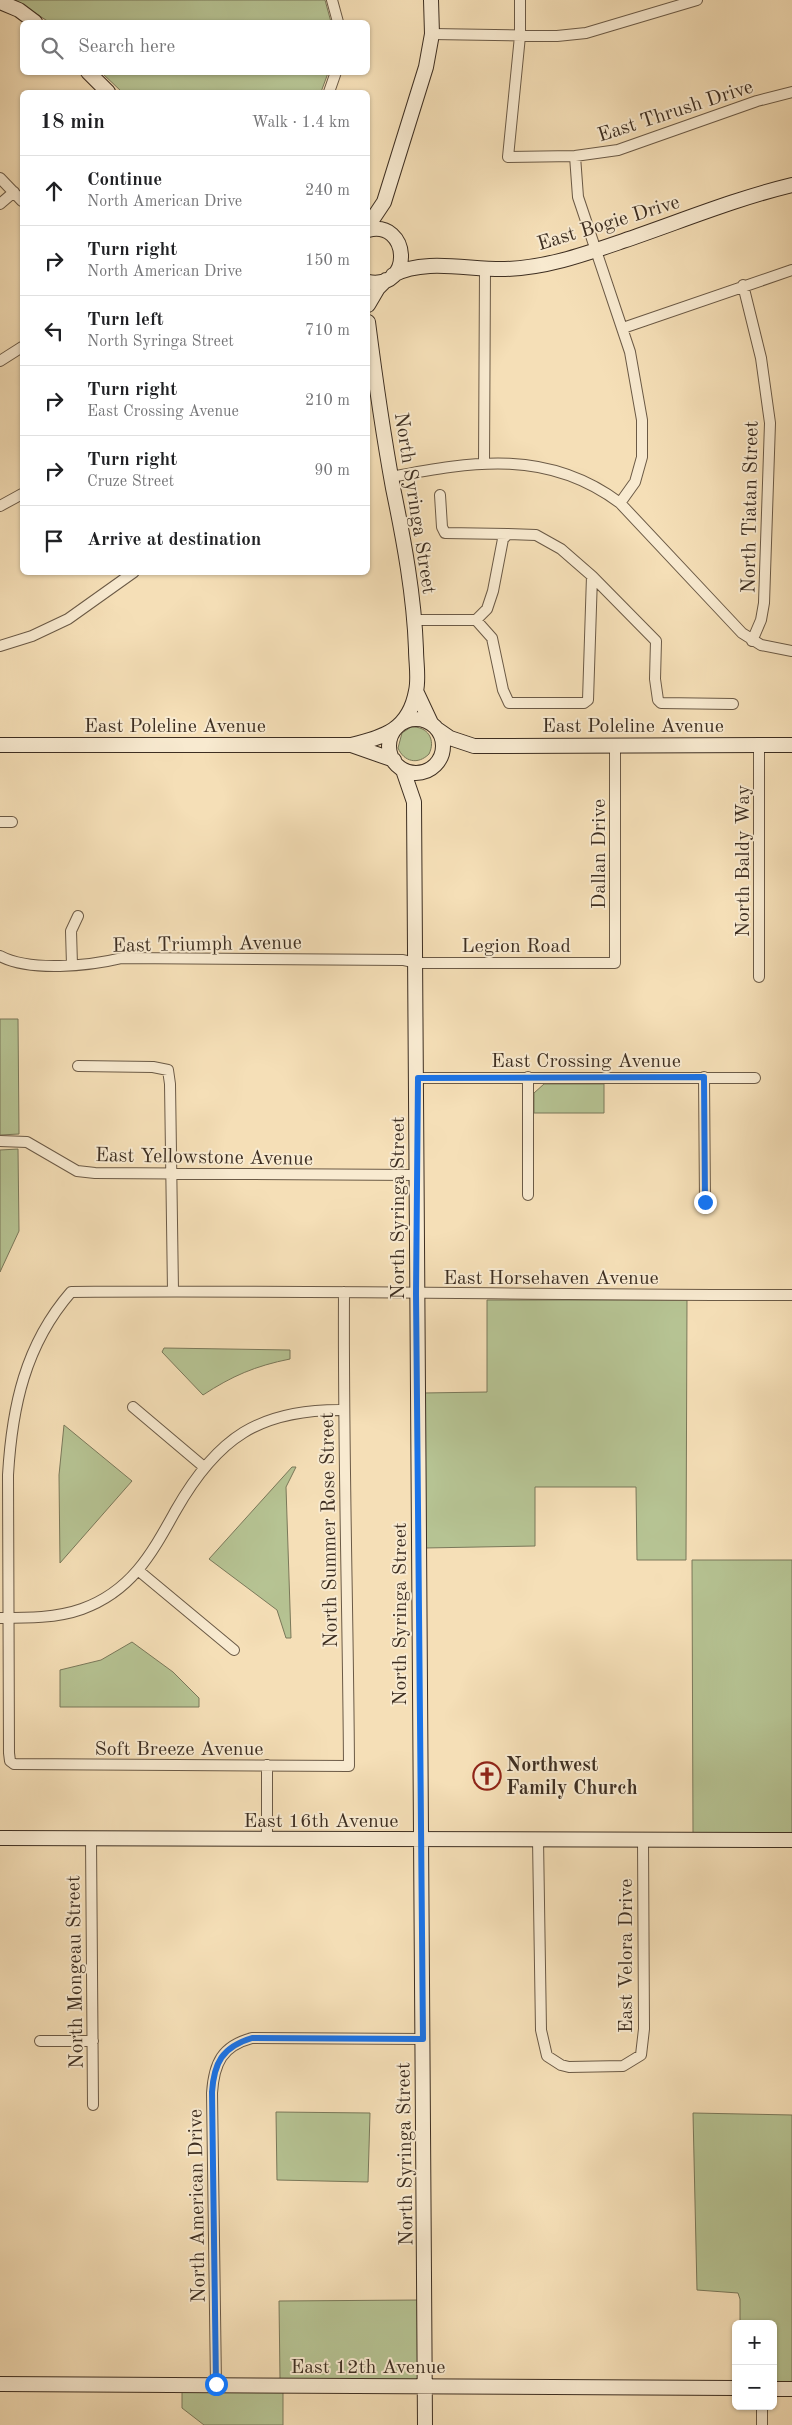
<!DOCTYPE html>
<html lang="en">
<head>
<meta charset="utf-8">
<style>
  :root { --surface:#fff; --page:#f2f2f2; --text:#202124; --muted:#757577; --line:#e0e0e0 }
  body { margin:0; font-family:"Old Standard TT",serif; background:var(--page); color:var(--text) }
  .controls { position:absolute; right:15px; bottom:15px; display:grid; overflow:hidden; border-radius:8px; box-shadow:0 1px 4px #0004 }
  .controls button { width:45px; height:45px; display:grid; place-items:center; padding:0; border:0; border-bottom:1px solid var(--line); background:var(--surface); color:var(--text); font:25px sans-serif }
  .stop { position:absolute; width:15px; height:15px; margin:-11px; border:4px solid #1a73e8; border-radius:50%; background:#fff }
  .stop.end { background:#1a73e8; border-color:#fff; box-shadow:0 1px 5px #0008 }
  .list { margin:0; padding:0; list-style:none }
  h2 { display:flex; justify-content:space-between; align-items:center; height:65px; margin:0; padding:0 20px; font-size:21px }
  h2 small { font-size:16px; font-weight:400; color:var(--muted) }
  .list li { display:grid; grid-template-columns:32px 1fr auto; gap:15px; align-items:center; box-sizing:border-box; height:70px; padding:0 20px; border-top:1px solid var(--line) }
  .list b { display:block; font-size:19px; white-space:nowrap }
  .list p { margin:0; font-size:16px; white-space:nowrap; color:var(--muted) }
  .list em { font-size:16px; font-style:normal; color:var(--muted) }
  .icon { flex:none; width:28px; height:28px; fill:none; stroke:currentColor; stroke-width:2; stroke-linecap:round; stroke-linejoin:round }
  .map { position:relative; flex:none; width:792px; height:2425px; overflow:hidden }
  .search { position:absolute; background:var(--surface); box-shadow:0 1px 4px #0004; left:20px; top:20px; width:350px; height:55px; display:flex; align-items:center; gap:12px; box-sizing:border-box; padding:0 18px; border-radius:8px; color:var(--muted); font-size:19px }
  .panel { position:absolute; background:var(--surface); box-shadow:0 1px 4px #0004; left:20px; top:90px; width:350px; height:485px; border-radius:8px }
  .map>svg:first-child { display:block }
</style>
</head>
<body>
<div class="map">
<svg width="792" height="2425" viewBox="0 0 792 2425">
  <rect width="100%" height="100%" fill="#f5dfb7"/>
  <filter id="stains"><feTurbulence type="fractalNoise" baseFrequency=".004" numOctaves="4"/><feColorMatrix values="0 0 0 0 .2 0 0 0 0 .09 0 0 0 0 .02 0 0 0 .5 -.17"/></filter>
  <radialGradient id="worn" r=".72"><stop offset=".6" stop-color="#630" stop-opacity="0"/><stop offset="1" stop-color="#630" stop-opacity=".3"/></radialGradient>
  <path fill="#b6c393" stroke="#7a785a" d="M 15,0 L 325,0 L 331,22 L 49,22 Z
    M 102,73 L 328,73 L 321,92 L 122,92 Z
    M 411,727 C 428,726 436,740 429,754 C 418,765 404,762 398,748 L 402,733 Z
    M 0,1019 L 18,1019 L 19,1134 L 0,1135 Z
    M 544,1084 L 604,1084 L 604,1113 L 534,1113 L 534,1093 Z
    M 18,1149 L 19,1231 L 0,1272 L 0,1150 Z
    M 487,1300 L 687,1300 L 686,1560 L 637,1560 L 636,1487 L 535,1487 L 535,1546 L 424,1548 L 423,1393 L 487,1392 Z
    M 164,1348 L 290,1350 L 290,1359 C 255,1366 232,1376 203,1395 L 162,1352 Z
    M 64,1425 L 132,1481 L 60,1563 L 59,1475 Z
    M 292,1467 L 296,1467 L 286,1487 L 291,1638 L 286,1638 L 277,1610 L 209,1559 Z
    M 692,1560 L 792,1560 L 792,1833 L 693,1834 Z
    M 132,1642 L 173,1672 L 199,1698 L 199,1707 L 60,1707 L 60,1670 L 101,1660 Z
    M 276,2112 L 370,2113 L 368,2182 L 277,2180 Z
    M 693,2113 L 792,2115 L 792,2382 L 773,2382 L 773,2324 L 740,2324 L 740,2299 L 738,2293 L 697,2290 Z
    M 419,2300 L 421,2371 L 417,2380 L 280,2379 L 279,2301 Z
    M 182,2391 L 283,2391 L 283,2425 L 204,2425 L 182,2408 Z"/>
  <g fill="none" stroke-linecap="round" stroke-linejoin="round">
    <g stroke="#6b5a46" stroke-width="12">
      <path id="street" d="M 332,0 L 338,22
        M 520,0 L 520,36 L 508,157 L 575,156 L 618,150 L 757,101 L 792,92
        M 432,34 L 557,36 L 586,33 L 697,0
        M 329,92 L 336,72
        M 575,156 L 578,197 L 630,352 L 642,420 L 642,457 L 635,482 L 620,503
        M 0,178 L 22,201
        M 0,204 L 14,192
        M 743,285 L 761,358 L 770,423 L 764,603 L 761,620 L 752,641
        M 623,328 L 792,270
        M 0,361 L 22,347
        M 484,463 L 485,269
        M 391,477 C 474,461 548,449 620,503 L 742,633 L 761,645 L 792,651
        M 440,495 L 442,527 L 445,533 L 508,534
        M 0,506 L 22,494
        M 592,576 L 656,641 L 655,679 L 658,700 L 661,703 L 733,704
        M 414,620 L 476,620 L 487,609 L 493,591 L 503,539 L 508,534 L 536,535 L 561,549 L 592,576 L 588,700 L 584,703 L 509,703 L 503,690 L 492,638 L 476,620
        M 0,646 L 32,636 L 68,619 L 134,572
        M 759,745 L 759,977
        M 0,822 L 12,822
        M 0,956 C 30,972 89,966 122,958 L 403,960 L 416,963 L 615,963 L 615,745
        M 72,965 L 71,931 L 78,916
        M 78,1066 L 153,1067 L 168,1070 L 170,1084 L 173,1291
        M 528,1077 L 528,1195
        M 704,1077 L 705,1202
        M 418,1078 L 755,1078
        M 0,1141 L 27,1142 L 77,1171 L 95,1173 L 416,1175
        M 344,1292 C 343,1450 348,1608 349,1766 L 14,1764 L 10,1761 L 9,1753 L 8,1475 C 12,1407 25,1345 71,1292 C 311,1290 552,1295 792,1295
        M 133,1407 L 204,1467
        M 139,1571 L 234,1650
        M 0,1618 C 27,1618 57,1618 82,1609 C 132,1591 152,1553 176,1510 C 217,1438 259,1409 343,1410
        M 91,1838 L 93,2105
        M 267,1839 L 267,1765
        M 538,1839 L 541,2030 L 547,2056 L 561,2065 L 569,2067 L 623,2066 L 641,2055 L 644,2029 L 643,1840
        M 40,2041 L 93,2041
        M 216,2385 L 212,2093 C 214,2063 222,2046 252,2038 L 423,2039
        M 762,2406 L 762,2425"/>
    </g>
    <g stroke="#3d2e21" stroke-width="16">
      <path id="secondary" d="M 0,2 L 19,10 L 35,22
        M 88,72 L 108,92
        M 368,226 L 384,202 L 426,67 L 432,34 L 431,0
        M 368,230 C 409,219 415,290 368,282
        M 393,275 C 425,258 469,270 505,269 C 546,268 585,254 623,241 C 679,222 734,199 792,185
        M 368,305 L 378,288 L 386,280
        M 416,691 L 431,723
        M389 746a27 27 0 1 1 54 0a27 27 0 1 1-54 0Z
        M 437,729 L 450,738 L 474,746 L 792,745
        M 0,745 L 351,745 L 394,760
        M 351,745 C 384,737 409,730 416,691 C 419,678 416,663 416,649 C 414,595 404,541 393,488 C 383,433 375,377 368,322
        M 403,770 L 414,802 L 425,2425
        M 0,1838 L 792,1840
        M 0,2384 L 736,2388
        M 773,2389 L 792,2389"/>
    </g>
    <use href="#street" stroke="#f8ead0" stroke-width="10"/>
    <use href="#secondary" stroke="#f8ead0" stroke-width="14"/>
  </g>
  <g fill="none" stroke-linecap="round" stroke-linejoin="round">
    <path stroke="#1a73e8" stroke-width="6" d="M 216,2384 L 212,2092 C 214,2063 222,2047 252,2038 L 423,2039 L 416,1294 L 418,1078 L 704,1077 L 705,1202"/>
  </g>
  <defs>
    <g id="church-ring" transform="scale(1.4375)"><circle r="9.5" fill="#f8ead0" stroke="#8f2418" stroke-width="1.5"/><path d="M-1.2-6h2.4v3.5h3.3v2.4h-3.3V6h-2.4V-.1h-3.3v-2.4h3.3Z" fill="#8f2418"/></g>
  </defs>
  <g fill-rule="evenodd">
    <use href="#church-ring" x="487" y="1776"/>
  </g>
  <g text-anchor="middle" stroke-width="4" stroke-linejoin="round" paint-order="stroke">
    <g font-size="20" fill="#3d2e21" stroke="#f8ead0">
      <text transform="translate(675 110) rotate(-18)" y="7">East Thrush Drive</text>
      <text transform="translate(608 222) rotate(-17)" y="7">East Bogie Drive</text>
      <text transform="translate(416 503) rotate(81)" y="7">North Syringa Street</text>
      <text transform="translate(749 507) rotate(-89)" y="7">North Tiatan Street</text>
      <text x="175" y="732">East Poleline Avenue</text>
      <text x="633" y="732">East Poleline Avenue</text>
      <text transform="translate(598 854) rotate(-90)" y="7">Dallan Drive</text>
      <text transform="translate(742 861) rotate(-90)" y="7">North Baldy Way</text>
      <text transform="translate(207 943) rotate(-1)" y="7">East Triumph Avenue</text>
      <text x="516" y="952">Legion Road</text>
      <text x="586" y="1067">East Crossing Avenue</text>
      <text transform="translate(204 1156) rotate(1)" y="7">East Yellowstone Avenue</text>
      <text transform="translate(397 1208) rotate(-90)" y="7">North Syringa Street</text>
      <text x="551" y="1284">East Horsehaven Avenue</text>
      <text transform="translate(328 1530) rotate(-91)" y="7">North Summer Rose Street</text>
      <text transform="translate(399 1614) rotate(-90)" y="7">North Syringa Street</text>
      <text x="179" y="1755">Soft Breeze Avenue</text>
      <text x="321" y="1827">East 16th Avenue</text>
      <text transform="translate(625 1956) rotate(-90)" y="7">East Velora Drive</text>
      <text transform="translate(74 1972) rotate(-91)" y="7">North Mongeau Street</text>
      <text transform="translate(404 2154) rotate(-91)" y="7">North Syringa Street</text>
      <text transform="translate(196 2206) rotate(-91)" y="7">North American Drive</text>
      <text x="368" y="2373">East 12th Avenue</text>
    </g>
    <g font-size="20" font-weight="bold" fill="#3d2e21" stroke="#f8ead0" text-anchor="start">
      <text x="506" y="1771">Northwest<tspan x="506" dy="23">Family Church</tspan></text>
    </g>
  </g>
  <rect width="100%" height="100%" filter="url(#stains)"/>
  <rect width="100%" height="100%" fill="url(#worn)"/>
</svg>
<div class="controls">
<button>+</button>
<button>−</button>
</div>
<div class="stop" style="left:216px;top:2384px"></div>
<div class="stop end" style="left:705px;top:1202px"></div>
<div class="search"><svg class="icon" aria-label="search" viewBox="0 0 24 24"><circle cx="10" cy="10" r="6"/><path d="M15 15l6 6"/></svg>Search here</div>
<section class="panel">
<h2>18 min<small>Walk · 1.4 km</small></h2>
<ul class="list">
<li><svg class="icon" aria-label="ahead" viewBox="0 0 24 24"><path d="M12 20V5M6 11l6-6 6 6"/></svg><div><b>Continue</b><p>North American Drive</p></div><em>240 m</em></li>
<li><svg class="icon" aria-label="right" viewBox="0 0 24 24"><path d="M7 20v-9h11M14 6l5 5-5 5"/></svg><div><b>Turn right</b><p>North American Drive</p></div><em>150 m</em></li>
<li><svg class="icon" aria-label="left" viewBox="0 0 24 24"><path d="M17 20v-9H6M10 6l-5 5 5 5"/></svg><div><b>Turn left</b><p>North Syringa Street</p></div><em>710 m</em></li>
<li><svg class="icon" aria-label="right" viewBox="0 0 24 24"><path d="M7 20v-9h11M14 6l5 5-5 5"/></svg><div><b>Turn right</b><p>East Crossing Avenue</p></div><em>210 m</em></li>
<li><svg class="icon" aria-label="right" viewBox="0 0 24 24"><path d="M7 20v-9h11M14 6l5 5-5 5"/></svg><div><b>Turn right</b><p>Cruze Street</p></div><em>90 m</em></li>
<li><svg class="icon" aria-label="arrive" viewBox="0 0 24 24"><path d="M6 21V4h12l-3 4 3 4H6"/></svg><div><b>Arrive at destination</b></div></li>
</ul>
</section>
</div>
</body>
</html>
